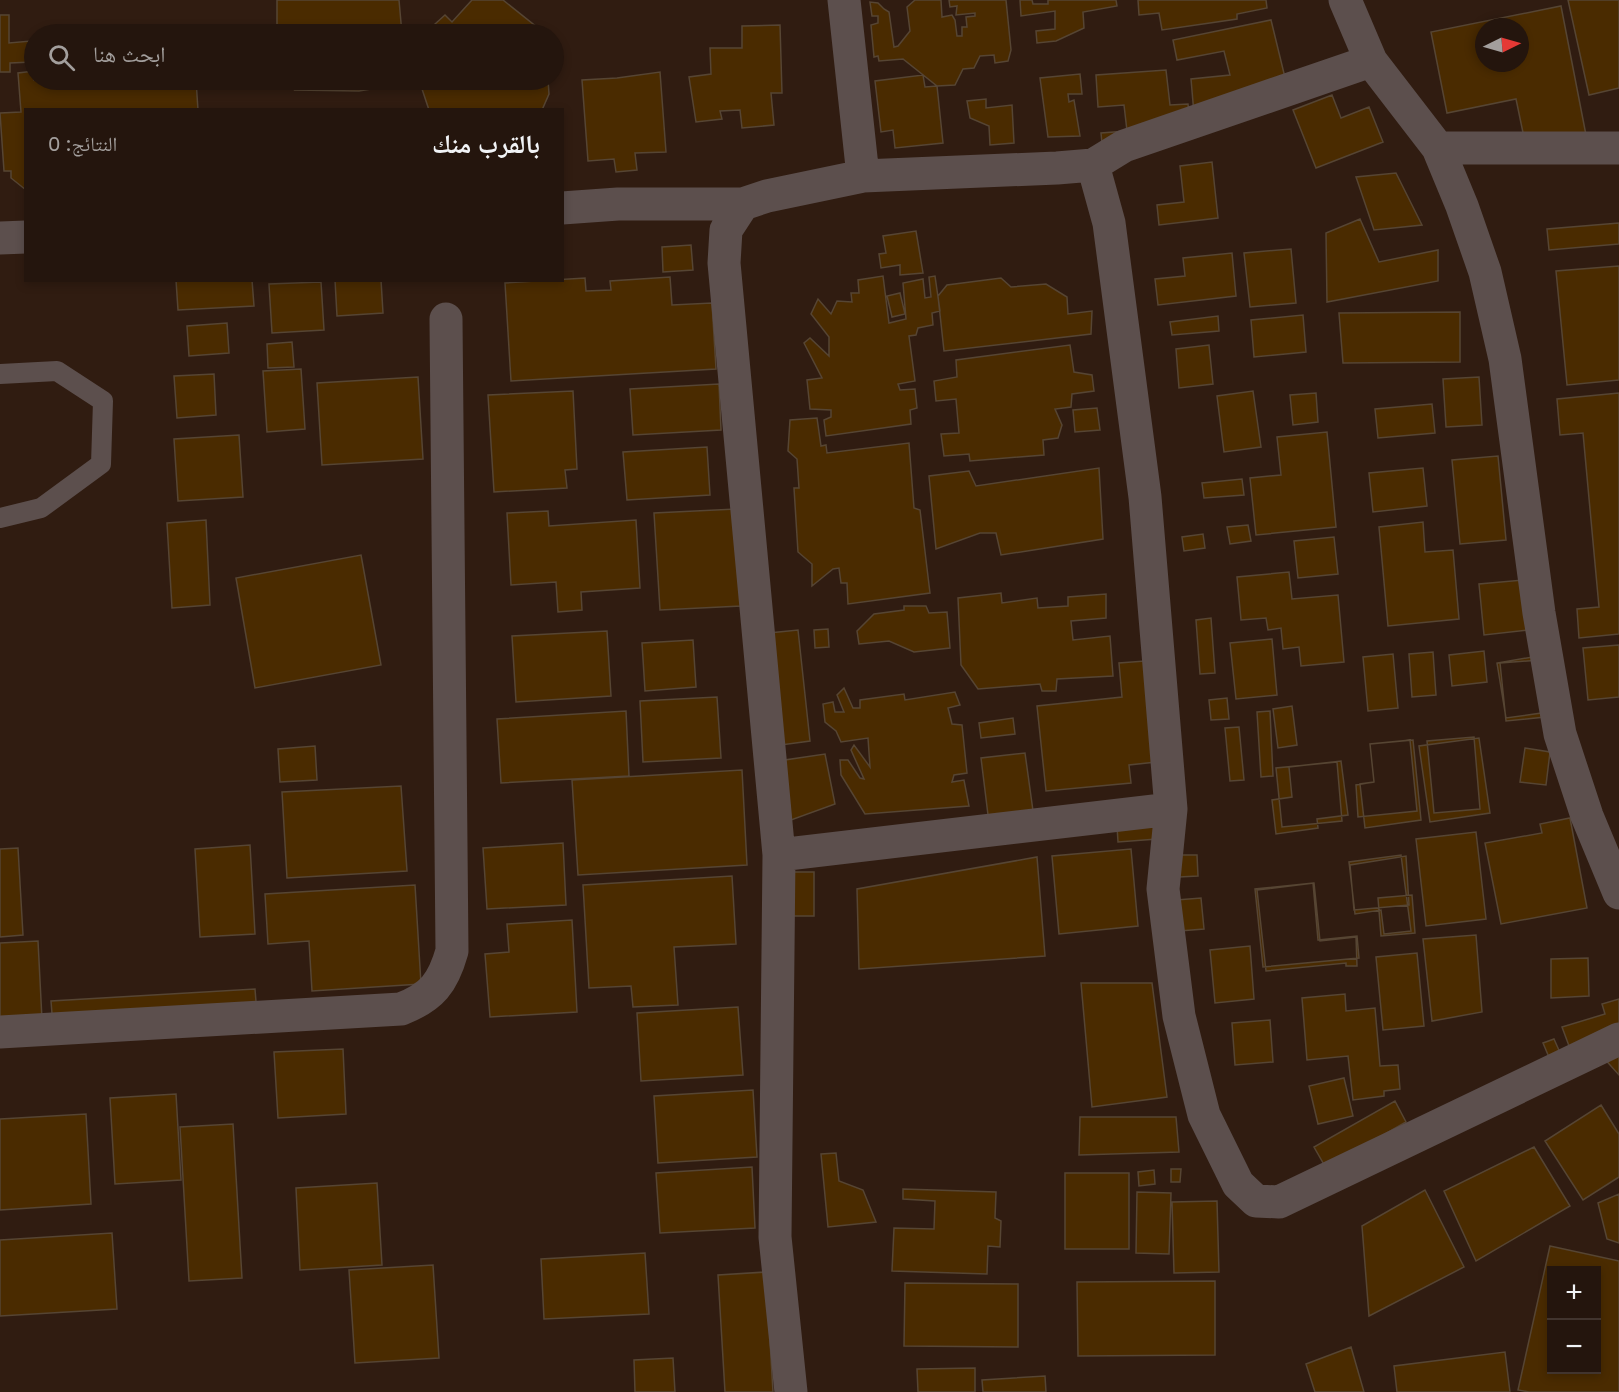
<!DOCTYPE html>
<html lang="ar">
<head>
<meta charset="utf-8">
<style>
  :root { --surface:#24150d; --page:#2c1e16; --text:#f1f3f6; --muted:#a39f9d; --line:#41342e }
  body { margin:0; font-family:"Golos Text","Noto Naskh Arabic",sans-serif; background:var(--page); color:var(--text); direction:rtl }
  .controls { position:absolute; right:18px; bottom:18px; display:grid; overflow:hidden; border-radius:0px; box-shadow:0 3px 9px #0003 }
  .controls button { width:54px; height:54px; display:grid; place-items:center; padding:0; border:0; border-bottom:2px solid var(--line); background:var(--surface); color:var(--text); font:30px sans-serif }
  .compass { position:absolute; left:1475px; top:18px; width:54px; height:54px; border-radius:50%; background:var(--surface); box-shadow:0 3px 9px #0003; rotate:85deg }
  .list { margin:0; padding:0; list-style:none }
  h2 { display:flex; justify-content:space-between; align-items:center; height:78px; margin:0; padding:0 24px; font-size:26px }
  h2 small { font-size:20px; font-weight:400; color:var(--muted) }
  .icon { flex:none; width:33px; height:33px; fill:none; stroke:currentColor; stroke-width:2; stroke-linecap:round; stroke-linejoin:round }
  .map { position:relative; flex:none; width:1619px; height:1392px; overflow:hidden; direction:ltr }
  .search { position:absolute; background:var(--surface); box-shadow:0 3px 9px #0003; left:24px; top:24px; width:540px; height:66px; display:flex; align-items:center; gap:15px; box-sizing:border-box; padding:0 21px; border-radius:33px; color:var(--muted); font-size:22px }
  .panel { position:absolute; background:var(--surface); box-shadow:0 3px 9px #0003; left:24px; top:108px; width:540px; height:174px; border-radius:0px; direction:rtl }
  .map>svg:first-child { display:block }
</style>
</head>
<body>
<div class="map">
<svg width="1619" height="1392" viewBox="0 0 1619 1392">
  <rect width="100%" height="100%" fill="#301c11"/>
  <path fill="#4a2b00" stroke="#564533" stroke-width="1.5" fill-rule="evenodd" d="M 277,0 L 399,0 L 402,34 L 277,34 Z
    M 472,0 L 503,0 L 538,28 L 534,34 L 424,34 L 445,15 L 452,22 Z
    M 915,0 L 941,0 L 942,17 L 952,15 L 955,20 L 957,36 L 962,36 L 962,27 L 967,27 L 966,17 L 975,16 L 975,13 L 956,15 L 957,6 L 950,7 L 949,0 L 1006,0 L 1011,50 L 1008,61 L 995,63 L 994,55 L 980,56 L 974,68 L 963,69 L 955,85 L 937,86 L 903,59 L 879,61 L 878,56 L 874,57 L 871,25 L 878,23 L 878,16 L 872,16 L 870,2 L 878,3 L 884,9 L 889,12 L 894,47 L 898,46 L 910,31 L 907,7 Z
    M 1020,0 L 1032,0 L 1033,4 L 1048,4 L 1048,0 L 1116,0 L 1117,6 L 1083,12 L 1084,28 L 1056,41 L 1037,43 L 1036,31 L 1055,29 L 1055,11 L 1021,16 Z
    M 1138,0 L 1266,0 L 1267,8 L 1237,14 L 1237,19 L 1162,30 L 1159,13 L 1139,15 Z
    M 1568,0 L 1619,0 L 1619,88 L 1589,95 Z
    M 1561,6 L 1586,135 L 1526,147 L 1516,99 L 1447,113 L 1431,32 ZM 1484,27 L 1520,27 L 1520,63 L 1484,63 Z
    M 0,15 L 9,15 L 9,43 L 31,41 L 32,62 L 10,63 L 10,72 L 0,72 Z
    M 1271,20 L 1289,94 L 1194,114 L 1191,79 L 1230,75 L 1224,51 L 1177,60 L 1173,40 Z
    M 780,25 L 782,93 L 771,93 L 774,125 L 742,128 L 740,110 L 720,111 L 722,119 L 696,122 L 689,77 L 711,74 L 710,48 L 742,48 L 742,26 Z
    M 186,26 L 186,34 L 93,34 L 131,30 Z
    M 1166,70 L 1170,105 L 1188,104 L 1189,114 L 1103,154 L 1101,133 L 1127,131 L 1124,105 L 1098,107 L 1096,75 Z
    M 34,71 L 34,80 L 196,80 L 198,110 L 26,110 L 26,190 L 11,178 L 11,171 L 4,171 L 0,113 L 21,112 L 18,73 Z
    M 660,72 L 666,152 L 635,153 L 637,170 L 616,172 L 614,159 L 588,161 L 582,80 L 617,78 Z
    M 1080,74 L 1082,94 L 1068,94 L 1069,102 L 1074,100 L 1080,136 L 1048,137 L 1040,78 Z
    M 923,75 L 925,87 L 937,86 L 943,143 L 895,148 L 893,130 L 881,132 L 875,81 Z
    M 303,80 L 407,80 L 407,83 L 359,91 L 295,90 Z
    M 419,80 L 548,80 L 549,94 L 542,110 L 429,110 Z
    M 1332,95 L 1341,118 L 1369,107 L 1383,142 L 1316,168 L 1293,110 Z
    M 986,99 L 986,108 L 1012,105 L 1014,143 L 990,145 L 989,126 L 970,118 L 967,101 Z
    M 1212,162 L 1218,218 L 1159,225 L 1157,205 L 1184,202 L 1180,166 Z
    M 1396,173 L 1422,225 L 1374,230 L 1356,177 Z
    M 1360,219 L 1379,262 L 1438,250 L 1438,281 L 1327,302 L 1326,233 Z
    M 1619,223 L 1619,244 L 1549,250 L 1547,229 Z
    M 916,231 L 923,273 L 900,275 L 900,265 L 881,268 L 879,254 L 886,253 L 883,236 Z
    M 691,245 L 693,270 L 663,272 L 662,247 Z
    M 1291,249 L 1296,303 L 1250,307 L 1244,253 Z
    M 1232,253 L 1236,296 L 1158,305 L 1155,279 L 1185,276 L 1183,258 Z
    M 1619,266 L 1619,380 L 1567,385 L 1556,271 Z
    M 883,276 L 889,323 L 906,319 L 903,283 L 923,279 L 925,298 L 931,297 L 929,277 L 935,276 L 940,311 L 932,313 L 933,325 L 918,328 L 916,335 L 909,336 L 915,381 L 898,384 L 900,390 L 915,389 L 917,408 L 910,410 L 911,424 L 826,436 L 824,420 L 831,417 L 831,410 L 810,409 L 807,380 L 822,378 L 804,343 L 810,338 L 829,356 L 829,337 L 811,314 L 818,299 L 831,314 L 837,301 L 852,302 L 851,293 L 859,293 L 858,280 Z
    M 670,277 L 672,305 L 712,303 L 716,369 L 511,381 L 505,283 L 585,278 L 586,291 L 611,290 L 610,281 Z
    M 1001,278 L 1011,287 L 1046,284 L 1067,297 L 1068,314 L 1092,311 L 1091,334 L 944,351 L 938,296 L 947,285 Z
    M 176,280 L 252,280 L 254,306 L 178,310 Z
    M 335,280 L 381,280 L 383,313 L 337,316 Z
    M 321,282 L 324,330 L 272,333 L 269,284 Z
    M 900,293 L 905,314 L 892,317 L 887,296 Z
    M 1460,312 L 1460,362 L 1343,363 L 1339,313 Z
    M 1303,315 L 1306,352 L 1254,357 L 1251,320 Z
    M 1218,316 L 1219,331 L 1172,335 L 1170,322 Z
    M 227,323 L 229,353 L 189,356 L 187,326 Z
    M 292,342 L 294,367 L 268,368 L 267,344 Z
    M 1070,345 L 1074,372 L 1092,375 L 1094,391 L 1072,394 L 1071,407 L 1055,409 L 1062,425 L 1058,438 L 1043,440 L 1044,455 L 970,461 L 969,454 L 944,456 L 941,434 L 959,433 L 956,399 L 936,401 L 934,381 L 957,377 L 956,360 Z
    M 1209,345 L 1213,384 L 1179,388 L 1176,349 Z
    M 301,369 L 305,429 L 267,432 L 263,371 Z
    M 214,374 L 216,415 L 177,418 L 174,376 Z
    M 418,377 L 423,459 L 322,465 L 317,383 Z
    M 1479,377 L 1482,425 L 1446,427 L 1443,379 Z
    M 719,384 L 721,430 L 633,435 L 630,389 Z
    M 573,391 L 577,469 L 565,470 L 567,488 L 494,492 L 488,395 Z
    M 1253,391 L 1261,447 L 1224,452 L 1217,396 Z
    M 1316,393 L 1318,422 L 1293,425 L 1290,395 Z
    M 1619,393 L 1619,634 L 1579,638 L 1577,609 L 1599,607 L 1583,433 L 1560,435 L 1557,399 Z
    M 1432,404 L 1435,433 L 1378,438 L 1375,409 Z
    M 1097,408 L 1100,430 L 1075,432 L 1073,410 Z
    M 817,418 L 821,446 L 826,445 L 827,453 L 909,443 L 914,508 L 920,510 L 930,593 L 848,604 L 847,583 L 841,583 L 839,568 L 833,569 L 812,586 L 812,564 L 798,552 L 794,488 L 799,488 L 797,459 L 788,451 L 790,420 Z
    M 1327,432 L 1336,527 L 1256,535 L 1250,478 L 1281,475 L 1277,437 Z
    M 239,435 L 243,497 L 178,501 L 174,439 Z
    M 707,447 L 710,495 L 627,500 L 623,452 Z
    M 1498,456 L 1506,540 L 1460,544 L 1452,460 Z
    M 1099,468 L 1103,539 L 1001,555 L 996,533 L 980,533 L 936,549 L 929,476 L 969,471 L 976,486 Z
    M 1423,468 L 1427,506 L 1373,512 L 1369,473 Z
    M 1242,479 L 1244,495 L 1204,498 L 1202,483 Z
    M 736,509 L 741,606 L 660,610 L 654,513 Z
    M 548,511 L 549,526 L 636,520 L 640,588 L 581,592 L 582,610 L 558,612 L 556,582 L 511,585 L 507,513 Z
    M 206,520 L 210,605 L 172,608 L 167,523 Z
    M 1423,522 L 1425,552 L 1453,550 L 1459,619 L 1388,626 L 1379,527 Z
    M 1248,525 L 1251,541 L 1230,544 L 1227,527 Z
    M 1203,534 L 1205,548 L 1184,551 L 1182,537 Z
    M 1334,537 L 1338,574 L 1298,578 L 1294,541 Z
    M 361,555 L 381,665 L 255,688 L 236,578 Z
    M 1289,572 L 1292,599 L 1338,595 L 1344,662 L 1301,666 L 1299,647 L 1283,649 L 1281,628 L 1268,630 L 1266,618 L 1241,620 L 1237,577 Z
    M 1523,580 L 1528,630 L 1484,635 L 1479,584 Z
    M 1001,593 L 1002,603 L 1037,598 L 1038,608 L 1068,606 L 1068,597 L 1106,594 L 1106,618 L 1071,621 L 1073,640 L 1110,636 L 1113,676 L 1057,679 L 1056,691 L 1042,691 L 1040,684 L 978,689 L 961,665 L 958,598 Z
    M 904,606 L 926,606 L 929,613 L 947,612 L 950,648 L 914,652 L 889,641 L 859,644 L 857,631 L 874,614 L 904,610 Z
    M 1211,618 L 1215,673 L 1200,674 L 1196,620 Z
    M 828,629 L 829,647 L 815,648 L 814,630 Z
    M 798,630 L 810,741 L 781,745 L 769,633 Z
    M 607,631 L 611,696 L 516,702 L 512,636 Z
    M 1272,639 L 1277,695 L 1236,699 L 1230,643 Z
    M 693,640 L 696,687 L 645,691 L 642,643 Z
    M 1619,645 L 1619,697 L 1588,700 L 1583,648 Z
    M 1484,651 L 1487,682 L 1452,686 L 1449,655 Z
    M 1433,652 L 1436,695 L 1412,697 L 1409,654 Z
    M 1393,654 L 1398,708 L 1368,711 L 1363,657 Z
    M 1538,656 L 1548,712 L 1506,718 L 1497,663 Z
    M 1540,660 L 1545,717 L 1506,721 L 1500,663 Z
    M 1145,661 L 1156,762 L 1129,765 L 1131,783 L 1046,791 L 1037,706 L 1122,697 L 1119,663 Z
    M 844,688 L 853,708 L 860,708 L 860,700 L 904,694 L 905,700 L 955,692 L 960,705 L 948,708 L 952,724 L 962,725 L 967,773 L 954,775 L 952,782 L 964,780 L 969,806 L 865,814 L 841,775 L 840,760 L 848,760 L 860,778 L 864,779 L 851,750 L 854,745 L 870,767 L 868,738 L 841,742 L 836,731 L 825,722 L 823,704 L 833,702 L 835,712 L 844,712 L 837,695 Z
    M 717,697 L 721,758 L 643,762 L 640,701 Z
    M 1227,698 L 1229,719 L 1211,720 L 1209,700 Z
    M 1292,706 L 1297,745 L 1278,748 L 1273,709 Z
    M 626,711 L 629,776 L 501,783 L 497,719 Z
    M 1270,711 L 1273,776 L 1261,777 L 1257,712 Z
    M 1013,718 L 1015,734 L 981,738 L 979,723 Z
    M 1239,727 L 1244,780 L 1230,781 L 1225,728 Z
    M 1474,737 L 1480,809 L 1434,813 L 1427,741 Z
    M 1479,738 L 1490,813 L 1430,822 L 1419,746 Z
    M 1410,740 L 1417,811 L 1358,817 L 1356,785 L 1374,782 L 1370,744 Z
    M 1413,740 L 1421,820 L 1365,828 L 1360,784 L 1374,782 L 1370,744 Z
    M 315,746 L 317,780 L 280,782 L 278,749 Z
    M 1525,748 L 1550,752 L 1546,785 L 1520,782 Z
    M 1025,753 L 1034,818 L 989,823 L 981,758 Z
    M 825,754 L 835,804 L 791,820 L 785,760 Z
    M 1341,761 L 1348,815 L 1317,819 L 1318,828 L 1276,834 L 1272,800 L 1292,797 L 1289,767 Z
    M 1337,762 L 1342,821 L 1282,827 L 1276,768 Z
    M 742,770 L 747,865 L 578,875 L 572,780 Z
    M 401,786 L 407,871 L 287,878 L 282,792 Z
    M 1570,818 L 1587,908 L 1501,924 L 1485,843 L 1542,833 L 1540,824 Z
    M 1155,823 L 1157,839 L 1118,842 L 1117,826 Z
    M 1476,832 L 1486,919 L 1426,926 L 1416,839 Z
    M 563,843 L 566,905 L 487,909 L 483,848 Z
    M 250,845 L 255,934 L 200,937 L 195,849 Z
    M 18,848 L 23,935 L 0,937 L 0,849 Z
    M 1131,849 L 1138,926 L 1059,934 L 1052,856 Z
    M 1178,855 L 1197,855 L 1198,876 L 1179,877 Z
    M 1401,855 L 1411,931 L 1384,934 L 1381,910 L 1355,914 L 1349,862 Z
    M 1406,856 L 1409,905 L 1354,910 L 1350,865 Z
    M 1037,857 L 1045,956 L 859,969 L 857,889 Z
    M 790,872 L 814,872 L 814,916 L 791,916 Z
    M 732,876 L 736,944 L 674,947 L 678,1005 L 633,1007 L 631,986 L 589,988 L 583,885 Z
    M 1313,883 L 1318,940 L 1357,936 L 1359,958 L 1263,967 L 1255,889 Z
    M 1314,883 L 1320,941 L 1356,937 L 1357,966 L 1346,966 L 1346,963 L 1266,971 L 1257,890 Z
    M 415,885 L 421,984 L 312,991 L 309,941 L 268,944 L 265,894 Z
    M 1412,895 L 1415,933 L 1381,936 L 1378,898 Z
    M 1201,898 L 1204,929 L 1167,932 L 1164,901 Z
    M 572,920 L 577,1012 L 490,1017 L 485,954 L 509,952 L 507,924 Z
    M 1476,935 L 1482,1012 L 1432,1021 L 1423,939 Z
    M 38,941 L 43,1039 L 0,1042 L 0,943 Z
    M 1250,946 L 1254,999 L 1215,1003 L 1210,950 Z
    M 1417,953 L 1424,1026 L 1383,1030 L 1376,957 Z
    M 1588,958 L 1589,996 L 1551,998 L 1551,959 Z
    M 1081,983 L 1152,983 L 1167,1097 L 1092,1107 Z
    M 255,989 L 258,1027 L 54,1039 L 51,1001 Z
    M 1345,994 L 1346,1011 L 1375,1008 L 1380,1066 L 1398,1065 L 1400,1089 L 1384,1091 L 1384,1096 L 1353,1100 L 1348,1056 L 1307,1060 L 1302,998 Z
    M 1619,999 L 1619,1032 L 1572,1054 L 1562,1027 L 1605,1014 L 1602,1004 Z
    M 738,1007 L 743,1075 L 641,1081 L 637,1013 Z
    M 1270,1020 L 1273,1062 L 1235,1065 L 1232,1023 Z
    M 1554,1039 L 1562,1057 L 1551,1062 L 1543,1043 Z
    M 343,1049 L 346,1114 L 278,1118 L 274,1052 Z
    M 1619,1049 L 1619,1075 L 1602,1056 Z
    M 1344,1078 L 1353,1116 L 1318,1124 L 1309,1086 Z
    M 753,1090 L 757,1157 L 658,1163 L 654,1096 Z
    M 176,1094 L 181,1180 L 115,1184 L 110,1098 Z
    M 1395,1101 L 1406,1122 L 1326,1168 L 1314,1147 Z
    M 1601,1105 L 1619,1134 L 1619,1177 L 1583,1200 L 1545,1141 Z
    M 86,1114 L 91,1204 L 0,1210 L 0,1119 Z
    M 1080,1117 L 1176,1117 L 1179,1152 L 1079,1155 Z
    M 233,1124 L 242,1278 L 189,1281 L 180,1127 Z
    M 1534,1147 L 1570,1206 L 1476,1261 L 1444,1191 Z
    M 836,1153 L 839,1181 L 863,1190 L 876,1222 L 828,1227 L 821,1154 Z
    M 752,1167 L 755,1228 L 660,1233 L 656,1173 Z
    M 1171,1169 L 1181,1169 L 1180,1182 L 1171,1182 Z
    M 1154,1170 L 1155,1184 L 1139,1186 L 1138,1172 Z
    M 1065,1173 L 1129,1173 L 1129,1249 L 1065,1249 Z
    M 377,1183 L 382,1265 L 300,1270 L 296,1188 Z
    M 903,1189 L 996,1192 L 995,1218 L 1001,1221 L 1000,1247 L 988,1246 L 987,1274 L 892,1271 L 894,1228 L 934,1229 L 935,1201 L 903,1199 Z
    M 1425,1190 L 1464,1267 L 1369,1316 L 1362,1226 Z
    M 1137,1192 L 1171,1193 L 1169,1254 L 1136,1253 Z
    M 1619,1194 L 1619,1243 L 1607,1239 L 1598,1203 Z
    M 1217,1201 L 1219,1272 L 1174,1273 L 1172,1202 Z
    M 112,1233 L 117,1309 L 0,1316 L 0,1240 Z
    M 1550,1246 L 1619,1261 L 1619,1392 L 1529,1392 L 1518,1390 ZM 1552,1270 L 1596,1270 L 1596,1370 L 1552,1370 Z
    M 645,1253 L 649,1314 L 544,1319 L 541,1259 Z
    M 433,1265 L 439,1358 L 355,1363 L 349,1270 Z
    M 766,1272 L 773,1392 L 725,1392 L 718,1275 Z
    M 1215,1281 L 1215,1355 L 1078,1356 L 1077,1282 Z
    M 905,1283 L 1018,1284 L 1018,1347 L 904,1346 Z
    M 1351,1347 L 1364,1392 L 1315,1392 L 1306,1364 Z
    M 1505,1352 L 1510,1392 L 1397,1392 L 1394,1366 Z
    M 673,1358 L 675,1392 L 635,1392 L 634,1360 Z
    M 975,1368 L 975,1392 L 918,1392 L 917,1369 Z
    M 1045,1376 L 1046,1392 L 983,1392 L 982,1380 Z"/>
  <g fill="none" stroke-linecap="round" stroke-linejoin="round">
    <path stroke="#5c4f4d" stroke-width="20" d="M 0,374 L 57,371 L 103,401 L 101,464 L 41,508 L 0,518"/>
    <path stroke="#5c4f4d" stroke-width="33" d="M 844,0 L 863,176
      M 1345,0 L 1371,61 L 1438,148 L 1462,206 L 1485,272 L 1505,359 L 1539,613 L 1560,734 L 1587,816 L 1619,893
      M 1438,148 L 1619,148
      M 1093,165 L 1124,146 L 1371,61
      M 562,208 L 618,204 L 743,204
      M 0,238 L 26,237
      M 779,855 L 1171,809
      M 0,1032 L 401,1009 C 432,997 443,983 452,951 L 446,319
      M 791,1392 L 775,1237 L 779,855 L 724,263 L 726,230 L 743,204 L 767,196 L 863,176 L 1057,168 L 1093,165 L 1109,223 L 1145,497 L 1171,809 L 1163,889 L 1179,1016 L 1204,1115 L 1238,1184 L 1256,1201 L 1279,1202 L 1619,1039"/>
  </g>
</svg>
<div class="controls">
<button>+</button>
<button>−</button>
</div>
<svg class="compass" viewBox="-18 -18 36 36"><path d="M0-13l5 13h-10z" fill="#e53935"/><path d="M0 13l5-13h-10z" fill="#a39f9d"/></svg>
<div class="search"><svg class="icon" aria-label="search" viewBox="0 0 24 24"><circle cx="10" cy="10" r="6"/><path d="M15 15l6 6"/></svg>ابحث هنا</div>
<section class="panel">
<h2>بالقرب منك<small>النتائج: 0</small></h2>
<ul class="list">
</ul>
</section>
</div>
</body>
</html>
